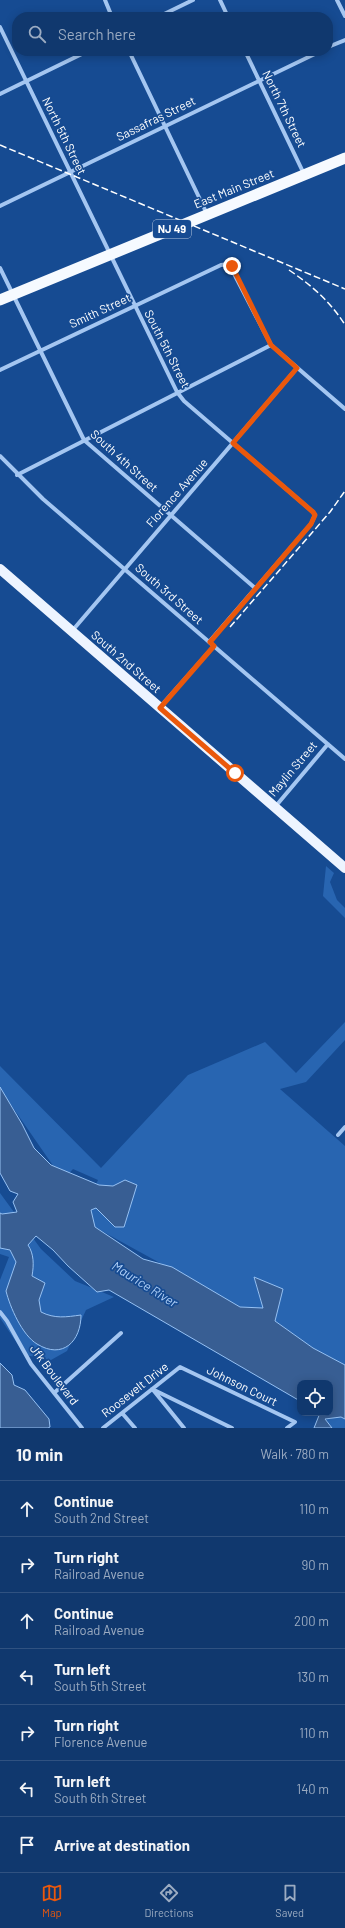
<!DOCTYPE html>
<html lang="en">
<head>
<meta charset="utf-8">
<style>
  :root { --surface:#10386e; --page:#1e4376; --text:#f1f3f6; --muted:#9cacc2; --line:#305281; --accent:#ea580c }
  body { margin:0; font-family:Barlow,sans-serif; background:var(--page); color:var(--text) }
  .controls { position:absolute; right:12px; bottom:12px; display:grid; overflow:hidden; border-radius:8px; box-shadow:0 2px 10px #0003 }
  .controls button { width:36px; height:36px; display:grid; place-items:center; padding:0; border:0; border-bottom:1px solid var(--line); background:var(--surface); color:var(--text); font:20px sans-serif }
  .stop { position:absolute; width:12px; height:12px; margin:-9px; border:3px solid #ea580c; border-radius:50%; background:#fff }
  .stop.end { background:#ea580c; border-color:#fff; box-shadow:0 1px 4px #0008 }
  .list { margin:0; padding:0; list-style:none }
  h2 { display:flex; justify-content:space-between; align-items:center; height:52px; margin:0; padding:0 16px; font-size:17px }
  h2 small { font-size:13px; font-weight:400; color:var(--muted) }
  .list li { display:grid; grid-template-columns:26px 1fr auto; gap:12px; align-items:center; box-sizing:border-box; height:56px; padding:0 16px; border-top:1px solid var(--line) }
  .list b { display:block; font-size:15px; white-space:nowrap }
  .list p { margin:0; font-size:13px; white-space:nowrap; color:var(--muted) }
  .list em { font-size:13px; font-style:normal; color:var(--muted) }
  .icon { flex:none; width:22px; height:22px; fill:none; stroke:currentColor; stroke-width:2; stroke-linecap:round; stroke-linejoin:round }
  .map { position:relative; flex:none; width:345px; height:1428px; overflow:hidden }
  .search { position:absolute; background:var(--surface); box-shadow:0 2px 10px #0003; left:12px; right:12px; top:12px; height:44px; display:flex; align-items:center; gap:10px; box-sizing:border-box; padding:0 14px; border-radius:16px; color:var(--muted); font-size:15px }
  .sheet { height:444px; background:var(--surface) }
  nav { display:flex; justify-content:space-around; align-items:center; box-sizing:border-box; height:56px; border-top:1px solid var(--line); background:var(--surface); font-size:11px; color:var(--muted) }
  nav a { display:grid; justify-items:center; gap:2px }
  nav .on { color:var(--accent) }
  .map>svg:first-child { display:block }
</style>
</head>
<body>
<div class="map">
<svg width="345" height="1428" viewBox="0 0 345 1428">
  <rect width="100%" height="100%" fill="#164b92"/>
  <path fill="#2865b1" d="M 326,866 L 334,873 L 330,882 L 337,900 L 345,908 L 345,918 L 323,896 Z
    M 345,1022 L 345,1040 L 306,1082 L 280,1089 L 345,1146 L 345,1365 L 313,1348 L 275,1321 L 283,1289 L 254,1278 L 263,1309 L 240,1307 L 89,1224 L 85,1210 L 98,1180 L 73,1169 L 63,1180 L 0,1089 L 0,1066 L 101,1168 L 188,1075 L 265,1042 L 296,1073 Z
    M 0,1193 L 41,1249 L 75,1281 L 114,1297 L 86,1310 L 67,1351 L 51,1360 L 25,1355 L 0,1318 L 0,1280 L 9,1257 L 0,1254 Z
    M 341,1417 L 345,1419 L 345,1428 L 332,1428 L 324,1419 Z"/>
  <path fill="#385e93" stroke="#96c1f3" d="M 0,1087 L 22,1124 L 34,1148 L 51,1165 L 99,1185 L 113,1186 L 125,1180 L 137,1185 L 124,1227 L 115,1227 L 96,1208 L 91,1210 L 95,1227 L 143,1259 L 172,1267 L 240,1307 L 263,1308 L 254,1277 L 283,1289 L 275,1321 L 313,1348 L 345,1365 L 345,1419 L 341,1417 L 325,1419 L 332,1428 L 314,1428 L 320,1413 L 330,1413 L 330,1383 L 300,1383 L 300,1401 L 109,1290 L 97,1292 L 68,1266 L 53,1250 L 36,1236 L 28,1245 C 34,1254 34,1265 32,1276 L 45,1283 L 39,1300 L 41,1312 C 55,1319 66,1317 81,1315 C 81,1341 63,1360 37,1344 C 22,1335 10,1307 6,1291 L 16,1262 L 10,1250 L 0,1248 L 0,1213 L 2,1214 L 17,1212 L 13,1202 L 18,1194 L 10,1191 L 0,1173 Z
    M 0,1363 L 12,1375 L 14,1385 L 25,1390 L 49,1419 L 50,1427 L 48,1428 L 0,1428 Z"/>
  <g fill="none" stroke-linecap="round" stroke-linejoin="round">
    <path stroke="#a4c6f1" stroke-width="4" d="M 105,0 L 112,17
      M 220,0 L 228,17
      M 337,0 L 345,16
      M 158,17 L 193,0
      M 0,27 L 177,392 L 184,401 L 313,512 L 315,515 L 311,524 L 209,642
      M 328,47 L 345,40
      M 129,51 L 207,214
      M 245,51 L 304,174
      M 0,94 L 88,51
      M 0,206 L 321,51
      M 0,268 L 84,440 L 255,588
      M 0,370 L 221,265 L 229,264 L 271,345 L 345,409
      M 0,456 L 43,499 L 345,759
      M 17,475 L 271,345
      M 72,631 L 297,368
      M 160,707 L 214,646
      M 275,807 L 328,744
      M 338,1135 L 345,1127
      M 0,1312 L 7,1321 L 31,1364 L 82,1428
      M 152,1389 L 232,1428
      M 154,1391 L 184,1428
      M 54,1393 L 121,1333
      M 122,1413 L 135,1428
      M 103,1428 L 180,1367 L 295,1422 L 287,1428"/>
    <path stroke="#edf4ff" stroke-width="10" d="M 0,569 L 345,868"/>
    <path stroke="#f6faff" stroke-width="11" d="M 0,300 L 345,158"/>
    <path stroke="#fff" stroke-width="1.5" stroke-dasharray="7 3" stroke-linecap="butt" d="M 0,145 L 345,289
      M 289,270 C 311,285 331,302 345,325
      M 230,627 L 330,512 L 345,491"/>
  </g>
  <g fill="none" stroke-linecap="round" stroke-linejoin="round">
    <path stroke="#ea580c" stroke-width="5" d="M 232,266 L 271,345 L 297,368 L 233,443 L 313,512 L 315,515 L 311,524 L 210,642 L 214,646 L 160,708 L 235,773"/>
  </g>
  <g text-anchor="middle" stroke-width="3.5" stroke-linejoin="round" paint-order="stroke">
    <rect fill="#164b92" stroke="#b9c9de" stroke-width="1" x="153" y="220" width="38" height="18" rx="3"/>
    <g font-size="11" font-weight="bold" fill="#fff">
      <text x="172" y="233">NJ 49</text>
    </g>
    <g font-size="12" fill="#fff" stroke="#164b92">
      <text transform="translate(284 109) rotate(64)" y="4">North 7th Street</text>
      <text transform="translate(156 119) rotate(-26)" y="4">Sassafras Street</text>
      <text transform="translate(64 136) rotate(64)" y="4">North 5th Street</text>
      <text transform="translate(234 189) rotate(-22)" y="4">East Main Street</text>
      <text transform="translate(100 311) rotate(-25)" y="4">Smith Street</text>
      <text transform="translate(167 349) rotate(63)" y="4">South 5th Street</text>
      <text transform="translate(124 461) rotate(42)" y="4">South 4th Street</text>
      <text transform="translate(177 493) rotate(-49)" y="4">Florence Avenue</text>
      <text transform="translate(169 594) rotate(41)" y="4">South 3rd Street</text>
      <text transform="translate(126 662) rotate(41)" y="4">South 2nd Street</text>
      <text transform="translate(293 769) rotate(-50)" y="4">Maylin Street</text>
      <text transform="translate(54 1375) rotate(53)" y="4">Jfk Boulevard</text>
      <text transform="translate(242 1386) rotate(26)" y="4">Johnson Court</text>
      <text transform="translate(135 1390) rotate(-38)" y="4">Roosevelt Drive</text>
    </g>
    <g font-size="13" font-style="italic" fill="#b0d0f8" stroke="#164b92">
      <text transform="translate(145 1284) rotate(32)" y="5">Maurice River</text>
    </g>
  </g>
</svg>
<div class="controls">
<button><svg class="icon" aria-label="locate" viewBox="0 0 24 24"><circle cx="12" cy="12" r="6"/><path d="M12 2v4M12 18v4M2 12h4M18 12h4"/></svg></button>
</div>
<div class="stop" style="left:235px;top:773px"></div>
<div class="stop end" style="left:232px;top:266px"></div>
<div class="search"><svg class="icon" aria-label="search" viewBox="0 0 24 24"><circle cx="10" cy="10" r="6"/><path d="M15 15l6 6"/></svg>Search here</div>
</div>
<section class="sheet">
<h2>10 min<small>Walk · 780 m</small></h2>
<ul class="list">
<li><svg class="icon" aria-label="ahead" viewBox="0 0 24 24"><path d="M12 20V5M6 11l6-6 6 6"/></svg><div><b>Continue</b><p>South 2nd Street</p></div><em>110 m</em></li>
<li><svg class="icon" aria-label="right" viewBox="0 0 24 24"><path d="M7 20v-9h11M14 6l5 5-5 5"/></svg><div><b>Turn right</b><p>Railroad Avenue</p></div><em>90 m</em></li>
<li><svg class="icon" aria-label="ahead" viewBox="0 0 24 24"><path d="M12 20V5M6 11l6-6 6 6"/></svg><div><b>Continue</b><p>Railroad Avenue</p></div><em>200 m</em></li>
<li><svg class="icon" aria-label="left" viewBox="0 0 24 24"><path d="M17 20v-9H6M10 6l-5 5 5 5"/></svg><div><b>Turn left</b><p>South 5th Street</p></div><em>130 m</em></li>
<li><svg class="icon" aria-label="right" viewBox="0 0 24 24"><path d="M7 20v-9h11M14 6l5 5-5 5"/></svg><div><b>Turn right</b><p>Florence Avenue</p></div><em>110 m</em></li>
<li><svg class="icon" aria-label="left" viewBox="0 0 24 24"><path d="M17 20v-9H6M10 6l-5 5 5 5"/></svg><div><b>Turn left</b><p>South 6th Street</p></div><em>140 m</em></li>
<li><svg class="icon" aria-label="arrive" viewBox="0 0 24 24"><path d="M6 21V4h12l-3 4 3 4H6"/></svg><div><b>Arrive at destination</b></div></li>
</ul>
</section>
<nav>
<a class="on"><svg class="icon" aria-label="map" viewBox="0 0 24 24"><path d="M3 6l6-2 6 2 6-2v14l-6 2-6-2-6 2zM9 4v14M15 6v14"/></svg>Map</a>
<a><svg class="icon" aria-label="directions" viewBox="0 0 24 24"><path d="M12 3l9 9-9 9-9-9zM9 14v-3h6M13 9l2 2-2 2"/></svg>Directions</a>
<a><svg class="icon" aria-label="saved" viewBox="0 0 24 24"><path d="M7 4h10v16l-5-4-5 4z"/></svg>Saved</a>
</nav>
</body>
</html>
